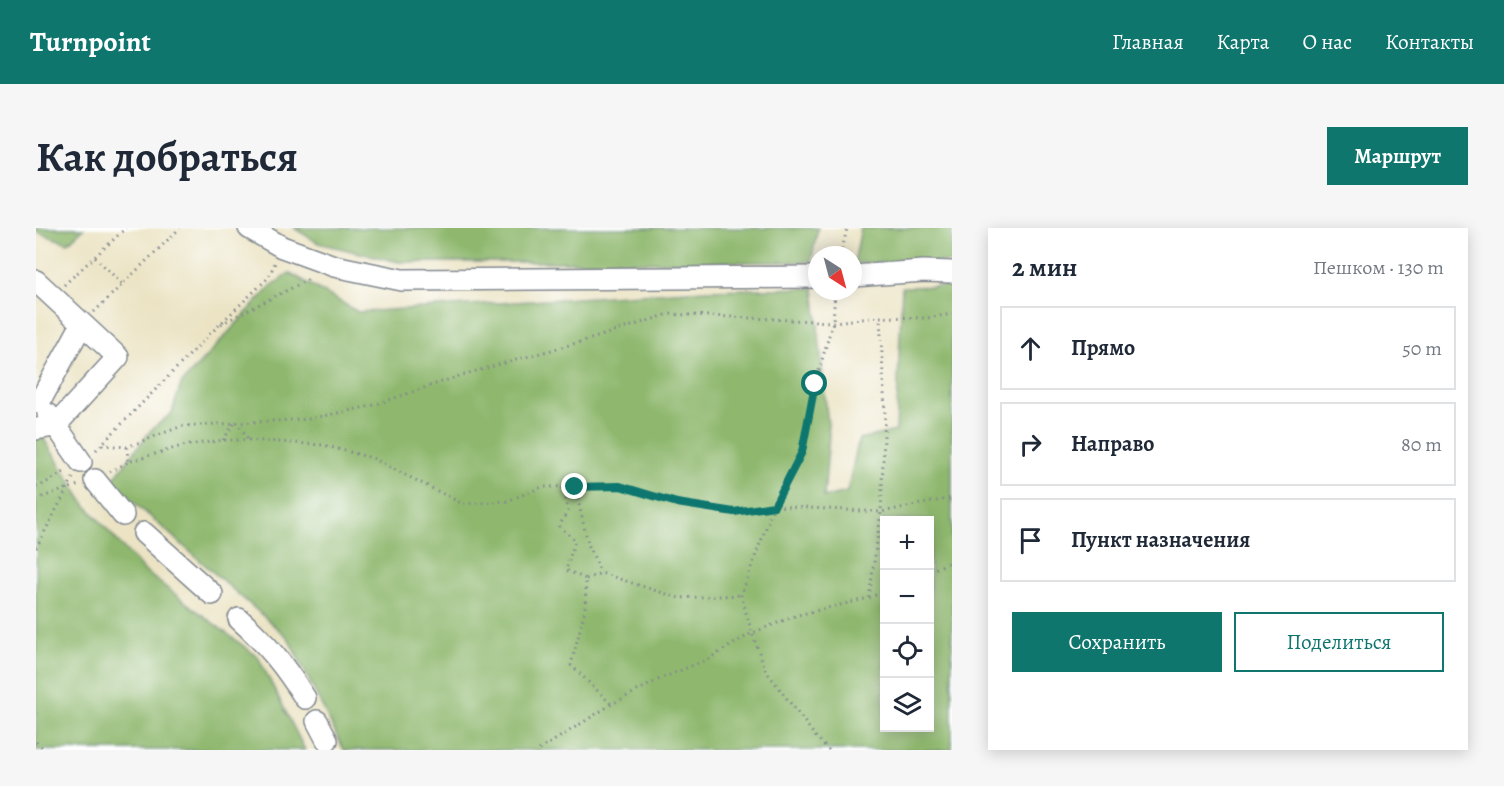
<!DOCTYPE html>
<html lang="ru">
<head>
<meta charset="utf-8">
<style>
  :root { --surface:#fff; --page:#f6f6f7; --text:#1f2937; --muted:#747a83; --line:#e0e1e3; --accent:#0f766e }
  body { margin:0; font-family:Alegreya,serif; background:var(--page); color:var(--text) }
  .controls { position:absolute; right:18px; bottom:18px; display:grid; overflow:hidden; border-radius:0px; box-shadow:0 3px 15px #0003 }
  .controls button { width:54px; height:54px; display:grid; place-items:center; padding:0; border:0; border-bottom:2px solid var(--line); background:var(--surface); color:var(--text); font:30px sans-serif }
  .compass { position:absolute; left:772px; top:18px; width:54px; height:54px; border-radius:50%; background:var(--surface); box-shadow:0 3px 15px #0003; rotate:144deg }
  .stop { position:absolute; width:18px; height:18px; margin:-14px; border:4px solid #0f766e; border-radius:50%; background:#fff }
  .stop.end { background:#0f766e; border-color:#fff; box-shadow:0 2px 6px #0008 }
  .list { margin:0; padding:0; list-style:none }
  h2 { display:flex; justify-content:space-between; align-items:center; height:78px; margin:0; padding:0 24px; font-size:26px }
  h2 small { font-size:20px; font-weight:400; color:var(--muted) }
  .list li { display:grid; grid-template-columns:39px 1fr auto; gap:18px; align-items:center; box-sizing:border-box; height:84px; margin:0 12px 12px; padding:0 12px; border:2px solid var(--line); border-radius:0px }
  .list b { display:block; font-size:22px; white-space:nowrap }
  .list em { font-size:20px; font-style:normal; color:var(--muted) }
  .actions { display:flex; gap:12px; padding:18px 24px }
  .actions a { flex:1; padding:14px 0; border:2px solid var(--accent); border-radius:0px; text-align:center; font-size:21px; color:var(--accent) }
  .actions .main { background:var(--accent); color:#fff }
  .icon { flex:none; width:33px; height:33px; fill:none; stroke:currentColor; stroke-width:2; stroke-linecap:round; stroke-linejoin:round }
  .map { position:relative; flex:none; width:916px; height:522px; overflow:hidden; border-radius:0px }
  header { display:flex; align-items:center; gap:36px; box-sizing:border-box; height:84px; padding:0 30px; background:var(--accent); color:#fff }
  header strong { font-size:28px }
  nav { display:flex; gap:33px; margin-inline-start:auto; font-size:21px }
  .intro { display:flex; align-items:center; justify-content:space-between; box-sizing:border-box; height:144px; padding:0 36px }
  h1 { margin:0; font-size:42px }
  .button { padding:15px 27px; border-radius:0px; background:var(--accent); color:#fff; font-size:21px; font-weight:700 }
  main { display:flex; gap:36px; padding:0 36px }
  aside { flex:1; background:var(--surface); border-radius:0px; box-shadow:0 3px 15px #0003 }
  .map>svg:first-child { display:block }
</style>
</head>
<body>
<header>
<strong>Turnpoint</strong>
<nav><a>Главная</a><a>Карта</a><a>О нас</a><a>Контакты</a></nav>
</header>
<div class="intro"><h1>Как добраться</h1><a class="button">Маршрут</a></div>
<main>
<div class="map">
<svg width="916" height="522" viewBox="0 0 916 522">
  <rect width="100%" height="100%" fill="#fff"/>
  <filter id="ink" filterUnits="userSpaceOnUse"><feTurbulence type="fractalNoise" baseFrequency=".0167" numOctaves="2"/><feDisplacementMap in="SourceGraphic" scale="12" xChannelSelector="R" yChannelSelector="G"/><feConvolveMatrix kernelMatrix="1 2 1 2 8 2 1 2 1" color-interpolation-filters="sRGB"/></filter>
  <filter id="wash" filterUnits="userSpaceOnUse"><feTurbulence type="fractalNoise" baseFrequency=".008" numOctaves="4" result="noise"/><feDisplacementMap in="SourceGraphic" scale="24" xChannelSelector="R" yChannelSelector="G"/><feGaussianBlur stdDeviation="1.35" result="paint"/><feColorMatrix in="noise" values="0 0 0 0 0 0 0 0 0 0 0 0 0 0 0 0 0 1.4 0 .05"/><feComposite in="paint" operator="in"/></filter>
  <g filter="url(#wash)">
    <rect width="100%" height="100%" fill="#ebe3c3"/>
    <path fill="#8fb86e" stroke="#557466" stroke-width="1.5" fill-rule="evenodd" d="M 0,0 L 48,0 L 32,15 L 0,4 Z
      M 258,0 L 782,0 L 775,34 L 363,34 L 282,15 Z
      M 825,0 L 916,0 L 916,34 L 818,35 Z
      M 254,45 L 322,84 L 669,62 L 778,60 L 793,207 L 788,269 L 811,264 L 823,211 L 860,203 L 866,59 L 916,58 L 916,522 L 308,522 L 252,410 L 75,254 L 115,202 L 136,185 L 145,156 L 235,58 ZM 848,292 L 894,292 L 894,500 L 848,500 Z
      M 4,205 L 48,275 L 107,342 L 222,429 L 269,522 L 0,522 L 0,206 Z"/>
  </g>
  <g filter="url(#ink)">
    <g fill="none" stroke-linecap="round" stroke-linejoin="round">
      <g stroke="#838990" stroke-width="24">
        <path id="minor" d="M 213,0 L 246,19 L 298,38 L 366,52 L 781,49
          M 817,48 L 888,43 L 916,44
          M 0,53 L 82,129 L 19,198 L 0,201
          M 0,174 L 4,173 L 46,96
          M 12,186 L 45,234
          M 59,252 L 87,287
          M 108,305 L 176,366
          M 203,391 C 231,416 249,438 269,470
          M 281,493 L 291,512"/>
      </g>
      <path stroke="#838990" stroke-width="3" stroke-dasharray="1.5 4.5" stroke-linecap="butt" d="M 805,27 L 811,0
        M 59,29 L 86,56
        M 28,57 L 90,0
        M 58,84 L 144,0
        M 185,96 L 275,50
        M 187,212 L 200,193 L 213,212
        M 66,217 L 91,219 L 146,198 L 273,191 L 335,178 L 426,147 L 558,110 L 633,86 L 797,94 L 844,89 L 890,90 L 916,86
        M 91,219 L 92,234
        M 60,222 L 182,98 L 232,50 L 239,35
        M 74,244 L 92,234 L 146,218 L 187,212 L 213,212 L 287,217 L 336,230 L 427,276 L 471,273 L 506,259 L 584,258 L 641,275 L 698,284 L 738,278 L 845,284 L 916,270
        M 0,258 L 4,258 L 30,243
        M 527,259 L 532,283 L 523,298 L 539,312 L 530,342 L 550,351 L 549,382 L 535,437 L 575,476
        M 539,259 L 552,316 L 565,345
        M 0,271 L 43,257
        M 0,320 L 37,250
        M 894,343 L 916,333
        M 550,351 L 565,345 L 643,370 L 705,367
        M 833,370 L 845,284 L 849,183 L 844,89
        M 0,514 L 10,522
        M 503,522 L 576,476 L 626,450 L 672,431 L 716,405 L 762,387 L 833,370 L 848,363
        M 793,522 L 780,509 L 730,443 L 716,405 L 705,367 L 738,278 L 766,224 L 779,156 L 797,94 L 799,63"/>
      <use href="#minor" stroke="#fff" stroke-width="21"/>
    </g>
  </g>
  <g fill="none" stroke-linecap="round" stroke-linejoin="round" filter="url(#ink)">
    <path stroke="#0f766e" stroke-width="8" d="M 539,259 L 584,258 L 641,275 L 698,284 L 738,278 L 766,224 L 779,156"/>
  </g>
</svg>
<div class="controls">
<button>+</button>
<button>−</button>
<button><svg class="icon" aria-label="locate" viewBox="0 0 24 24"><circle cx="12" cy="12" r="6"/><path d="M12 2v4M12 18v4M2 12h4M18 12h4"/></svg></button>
<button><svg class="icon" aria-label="layers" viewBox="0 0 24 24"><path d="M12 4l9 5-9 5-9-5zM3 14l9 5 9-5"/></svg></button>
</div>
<svg class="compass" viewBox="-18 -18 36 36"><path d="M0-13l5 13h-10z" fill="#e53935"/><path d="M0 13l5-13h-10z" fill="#747a83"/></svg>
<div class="stop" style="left:779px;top:156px"></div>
<div class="stop end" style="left:539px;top:259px"></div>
</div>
<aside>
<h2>2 мин<small>Пешком · 130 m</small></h2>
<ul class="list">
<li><svg class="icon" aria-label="ahead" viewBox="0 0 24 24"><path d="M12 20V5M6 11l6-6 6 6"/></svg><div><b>Прямо</b></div><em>50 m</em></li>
<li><svg class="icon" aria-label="right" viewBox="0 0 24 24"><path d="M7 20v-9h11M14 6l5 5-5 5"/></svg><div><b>Направо</b></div><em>80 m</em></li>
<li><svg class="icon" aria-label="arrive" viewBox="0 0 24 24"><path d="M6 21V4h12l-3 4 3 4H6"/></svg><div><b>Пункт назначения</b></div></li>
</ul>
<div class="actions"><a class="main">Сохранить</a><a>Поделиться</a></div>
</aside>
</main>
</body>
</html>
